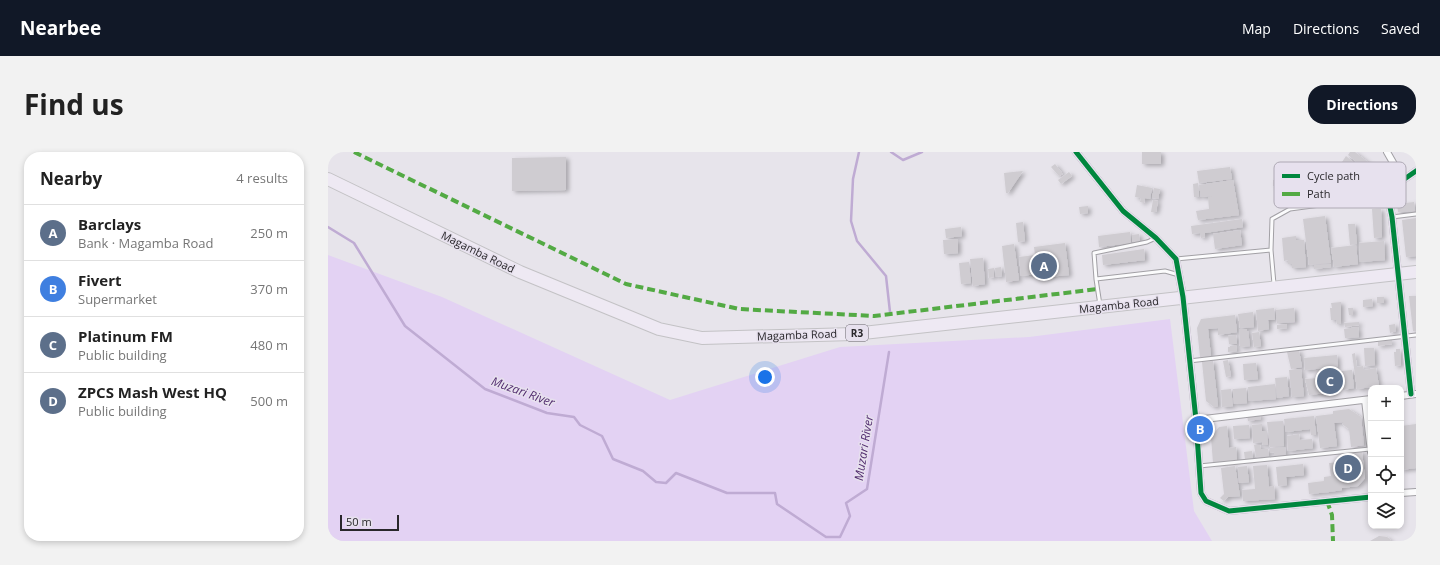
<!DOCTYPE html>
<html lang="en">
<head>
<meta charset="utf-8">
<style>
  :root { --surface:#fff; --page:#f2f2f2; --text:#222; --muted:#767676; --line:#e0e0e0; --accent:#111827 }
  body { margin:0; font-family:"Open Sans",sans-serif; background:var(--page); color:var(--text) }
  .controls { position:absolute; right:12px; bottom:12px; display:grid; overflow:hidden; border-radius:8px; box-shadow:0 2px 6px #0003 }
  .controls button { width:36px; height:36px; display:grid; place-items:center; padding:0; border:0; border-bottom:1px solid var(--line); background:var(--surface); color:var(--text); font:20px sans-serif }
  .scale { position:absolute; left:12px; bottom:10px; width:59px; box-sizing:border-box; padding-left:4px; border:2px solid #29272b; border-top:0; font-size:11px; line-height:14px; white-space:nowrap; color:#29272b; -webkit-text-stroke:3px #e7e1ee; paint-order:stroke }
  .you { position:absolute; left:437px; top:225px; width:14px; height:14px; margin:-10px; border:3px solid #fff; border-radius:50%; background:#1a73e8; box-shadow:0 0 0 6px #1a73e833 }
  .badge { display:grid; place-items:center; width:26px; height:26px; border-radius:50%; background:var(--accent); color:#fff; font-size:13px; font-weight:700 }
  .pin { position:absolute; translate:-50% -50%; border:2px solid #fff; box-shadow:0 1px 4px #0006 }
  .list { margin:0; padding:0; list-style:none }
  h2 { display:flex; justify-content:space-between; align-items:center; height:52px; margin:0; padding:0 16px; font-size:17px }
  h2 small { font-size:13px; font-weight:400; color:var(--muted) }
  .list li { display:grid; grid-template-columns:26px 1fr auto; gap:12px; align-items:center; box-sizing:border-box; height:56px; padding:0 16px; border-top:1px solid var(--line) }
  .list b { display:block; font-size:15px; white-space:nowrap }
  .list p { margin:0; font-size:13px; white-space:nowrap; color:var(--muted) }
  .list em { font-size:13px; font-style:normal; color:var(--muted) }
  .icon { flex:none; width:22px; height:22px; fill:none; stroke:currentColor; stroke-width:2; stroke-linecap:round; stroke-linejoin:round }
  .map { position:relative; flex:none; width:1088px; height:389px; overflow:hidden; border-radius:16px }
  header { display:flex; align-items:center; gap:24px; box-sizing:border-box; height:56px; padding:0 20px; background:var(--accent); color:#fff }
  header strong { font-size:19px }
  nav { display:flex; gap:22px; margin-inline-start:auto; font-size:14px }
  .intro { display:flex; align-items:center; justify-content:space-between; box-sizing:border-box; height:96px; padding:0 24px }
  h1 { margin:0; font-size:28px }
  .button { padding:10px 18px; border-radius:16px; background:var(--accent); color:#fff; font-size:14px; font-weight:700 }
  main { display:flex; gap:24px; padding:0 24px }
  aside { flex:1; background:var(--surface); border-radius:16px; box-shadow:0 2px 6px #0003 }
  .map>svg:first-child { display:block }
</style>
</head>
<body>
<header>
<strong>Nearbee</strong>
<nav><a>Map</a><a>Directions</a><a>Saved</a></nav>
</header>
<div class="intro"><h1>Find us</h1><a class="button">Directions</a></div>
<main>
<aside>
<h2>Nearby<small>4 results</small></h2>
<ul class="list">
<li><span class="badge" style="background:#5c6f8a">A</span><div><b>Barclays</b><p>Bank · Magamba Road</p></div><em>250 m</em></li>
<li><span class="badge" style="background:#3f7fe0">B</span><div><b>Fivert</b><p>Supermarket</p></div><em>370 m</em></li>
<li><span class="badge" style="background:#5c6f8a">C</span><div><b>Platinum FM</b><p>Public building</p></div><em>480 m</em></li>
<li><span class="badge" style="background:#5c6f8a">D</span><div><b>ZPCS Mash West HQ</b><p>Public building</p></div><em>500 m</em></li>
</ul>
</aside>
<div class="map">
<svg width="1088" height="389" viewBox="0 0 1088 389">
  <defs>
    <filter id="shadow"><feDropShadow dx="3" dy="2" stdDeviation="2" flood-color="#0004"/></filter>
  </defs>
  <rect width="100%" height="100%" fill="#e7e4eb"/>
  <path fill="#e3d2f3" d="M 0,103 L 114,145 L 342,248 L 512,195 L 701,185 L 842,167 L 866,359 L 884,389 L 0,389 Z"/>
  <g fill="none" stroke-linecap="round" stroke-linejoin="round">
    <path stroke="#bfabd3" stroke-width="2.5" d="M 531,0 L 525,27 L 523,69 L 529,89 L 558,124 L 562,160
      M 563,0 L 575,8 L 594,0
      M 0,75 L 26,91 L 77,174 L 157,237 L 219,261 L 246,265 L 252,273 L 274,284 L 285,307 L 315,319 L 328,330 L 338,331 L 348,321 L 399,341 L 447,341 L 449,352 L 498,385 L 512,385 L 522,364 L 518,351 L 539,337 L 561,200"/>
  </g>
  <path fill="#cfccd1" filter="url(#shadow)" d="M 814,0 L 833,0 L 833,12 L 814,12 Z
    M 1022,0 L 1027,0 L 1050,18 L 1046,24 L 1020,3 Z
    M 1018,4 L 1025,10 L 1012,27 L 1012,37 L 1005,37 L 1004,25 Z
    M 238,5 L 238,38 L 184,39 L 184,6 Z
    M 727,12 L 735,22 L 731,24 L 723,15 Z
    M 902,15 L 904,27 L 871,31 L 869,19 Z
    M 695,19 L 680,41 L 678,41 L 676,21 Z
    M 741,20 L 744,24 L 733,32 L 730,28 Z
    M 905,28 L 911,63 L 870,68 L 868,59 L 881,57 L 880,45 L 884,44 L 873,45 L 871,33 Z
    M 945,28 L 959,28 L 959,33 L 945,34 Z
    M 870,31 L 871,45 L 866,45 L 865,32 Z
    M 809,33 L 824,36 L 822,47 L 817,46 L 816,51 L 812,50 L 813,46 L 807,45 Z
    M 826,36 L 832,37 L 830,47 L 824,46 Z
    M 825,48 L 830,49 L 828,60 L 823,60 Z
    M 1086,50 L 1087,59 L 1070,60 L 1069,52 Z
    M 760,54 L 760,61 L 752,62 L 751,55 Z
    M 1044,57 L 1053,57 L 1054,85 L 1046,86 Z
    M 997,64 L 1003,111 L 981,113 L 975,67 Z
    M 1088,66 L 1088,104 L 1078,105 L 1074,68 Z
    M 914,67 L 915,75 L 877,81 L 877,85 L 873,86 L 872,81 L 864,82 L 863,74 Z
    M 695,70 L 697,89 L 690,90 L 688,71 Z
    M 1020,72 L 1027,72 L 1029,92 L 1022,93 Z
    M 633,75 L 634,84 L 618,86 L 617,77 Z
    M 912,78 L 914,93 L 887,97 L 885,82 Z
    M 802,80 L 803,91 L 771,95 L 770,84 Z
    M 811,82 L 812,89 L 804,90 L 804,83 Z
    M 968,84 L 968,88 L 976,88 L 978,115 L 964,116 L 964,112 L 960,112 L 960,108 L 956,109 L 954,86 Z
    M 630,87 L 630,101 L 616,102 L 615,88 Z
    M 1056,89 L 1057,108 L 1032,110 L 1031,91 Z
    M 737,91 L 741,123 L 709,126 L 709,122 L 693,124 L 691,105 L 707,103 L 706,95 Z
    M 686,92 L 691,128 L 678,130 L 674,94 Z
    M 1028,93 L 1030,112 L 1006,115 L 1003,96 Z
    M 816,97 L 817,108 L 775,113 L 774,103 Z
    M 655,106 L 657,132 L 645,134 L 642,107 Z
    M 641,110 L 643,131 L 633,132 L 631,111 Z
    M 1003,112 L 1003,115 L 986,117 L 986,113 Z
    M 673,115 L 674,124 L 668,125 L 667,116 Z
    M 666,116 L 666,125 L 661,126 L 660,117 Z
    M 1081,144 L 1088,144 L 1088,179 L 1085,179 Z
    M 1049,145 L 1056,145 L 1056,151 L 1049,151 Z
    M 1044,147 L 1045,154 L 1035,155 L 1035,148 Z
    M 1013,150 L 1013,172 L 1009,172 L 1008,168 L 1003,168 L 1002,156 L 1004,156 L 1003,151 Z
    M 946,156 L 947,168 L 940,168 L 941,177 L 930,179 L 928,158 Z
    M 966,156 L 967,170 L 949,171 L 948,158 Z
    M 1020,156 L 1025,156 L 1025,163 L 1021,163 Z
    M 925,160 L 926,175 L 912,176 L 910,162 Z
    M 907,163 L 909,180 L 890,183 L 890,176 L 880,177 L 883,204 L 872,205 L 869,176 L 873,167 Z
    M 1031,170 L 1031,173 L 1017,175 L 1016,171 Z
    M 959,172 L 959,176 L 949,177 L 949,173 Z
    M 1067,172 L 1068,179 L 1062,181 L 1061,173 Z
    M 1030,175 L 1031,185 L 1017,186 L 1016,177 Z
    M 911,177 L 919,177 L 919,179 L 920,179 L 922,194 L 912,195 Z
    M 931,180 L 933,194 L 926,195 L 924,181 Z
    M 908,183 L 909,192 L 901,192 L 900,184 Z
    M 1064,188 L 1064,192 L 1050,194 L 1050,190 Z
    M 908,193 L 909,199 L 900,200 L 900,195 L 902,195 L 902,194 Z
    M 1036,196 L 1046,196 L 1047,213 L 1037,214 Z
    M 1068,197 L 1072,197 L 1073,213 L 1067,214 L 1066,200 L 1068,200 Z
    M 971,198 L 974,215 L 963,217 L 959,200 Z
    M 1027,201 L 1029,215 L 1035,214 L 1036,218 L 1048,216 L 1051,234 L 1029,237 L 1024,202 Z
    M 1009,203 L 1010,215 L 977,218 L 976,206 Z
    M 900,208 L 903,224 L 898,225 L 895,209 Z
    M 885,209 L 890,254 L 886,255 L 878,249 L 874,210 Z
    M 928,211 L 930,227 L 916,228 L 915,212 Z
    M 973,217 L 976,244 L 964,245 L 961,218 Z
    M 1024,218 L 1026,236 L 1015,238 L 1013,219 Z
    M 959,225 L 961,244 L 949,246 L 947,226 Z
    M 1005,225 L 1007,240 L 981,243 L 977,227 Z
    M 947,232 L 948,247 L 921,249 L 920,235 Z
    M 918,236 L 919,251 L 906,252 L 905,237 Z
    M 903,237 L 905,254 L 894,255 L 893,238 Z
    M 1021,257 L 1033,265 L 1036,293 L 1023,295 L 1021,277 L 1014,272 L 1016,270 L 1006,271 L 1009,294 L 992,296 L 988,264 L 1005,262 L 1005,259 Z
    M 932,262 L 933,267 L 920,269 L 919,263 Z
    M 986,264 L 988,283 L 983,283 L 982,277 L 958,280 L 956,267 Z
    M 955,269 L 956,294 L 942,295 L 939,270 Z
    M 934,272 L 934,279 L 939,279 L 940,293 L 935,293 L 934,290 L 925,291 L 924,273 Z
    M 1088,272 L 1088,316 L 1073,318 L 1073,274 Z
    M 921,273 L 922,286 L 906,287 L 905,274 Z
    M 899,274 L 901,296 L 908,295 L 909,309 L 885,311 L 883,285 L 891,275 Z
    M 971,282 L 972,288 L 984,287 L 985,296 L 960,299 L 959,284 Z
    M 926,293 L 932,293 L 933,297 L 940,297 L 941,304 L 928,305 Z
    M 957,295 L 958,303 L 946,304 L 946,300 L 942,301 L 942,296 Z
    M 924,299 L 925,307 L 917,308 L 916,300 Z
    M 1034,299 L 1037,326 L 1030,334 L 1014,336 L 1014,338 L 1001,340 L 981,342 L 980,331 L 996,329 L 996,325 L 1003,324 L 1001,311 L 1012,310 L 1014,321 L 1026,320 L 1024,301 Z
    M 975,312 L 976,323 L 958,325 L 959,333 L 950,334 L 948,315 Z
    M 939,313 L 941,335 L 946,334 L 947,347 L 915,349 L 914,338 L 927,337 L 925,314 Z
    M 907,314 L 912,344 L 900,345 L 896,349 L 892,346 L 896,342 L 893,316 Z
    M 919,314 L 921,330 L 911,331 L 910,315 Z
    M 1051,384 L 1059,385 L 1062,387 L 1063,389 L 1042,389 Z"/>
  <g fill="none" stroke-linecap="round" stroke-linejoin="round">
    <g stroke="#a2a0a5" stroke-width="5">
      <path id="lane" d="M 1064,65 L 1088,62
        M 848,107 L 943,98
        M 768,127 L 766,101 L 819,90 L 828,86
        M 946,132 L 943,98 L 944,67 L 962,57 L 1045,46 L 1061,50
        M 772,153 L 768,127 L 837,119 L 851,123
        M 861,209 L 1088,183
        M 871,314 L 1042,297"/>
    </g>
    <g stroke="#a2a0a5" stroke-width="8">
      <path id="street" d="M 748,0 L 795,59 L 828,86 L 848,107 L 855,145 L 868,268 L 873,341 L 878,349 L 901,359 L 1043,345
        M 1059,0 L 1075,28
        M 1083,242 L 1064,65 L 1061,50 L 1075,28 L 1088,19
        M 1073,244 L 1088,242
        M 1037,248 L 1043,300
        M 868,268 L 1043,247
        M 1073,341 L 1088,340"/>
    </g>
    <g stroke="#c3c2c5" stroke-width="14">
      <path id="highway" d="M 0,27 L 192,120 L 331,177 L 374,186 L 526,182 L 1088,120"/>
    </g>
    <use href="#lane" stroke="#fbfbfc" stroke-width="3"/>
    <use href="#street" stroke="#fbfbfc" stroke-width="6"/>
    <use href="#highway" stroke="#eee9f3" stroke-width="12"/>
    <path stroke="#53aa44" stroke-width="4" stroke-dasharray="8 4" stroke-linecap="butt" d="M 26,0 L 298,132 L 411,157 L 546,164 L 770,137
      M 999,349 L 1004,363 L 1005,389"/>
    <g stroke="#e7e1ee" stroke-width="8">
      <path id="cycleway" d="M 748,0 L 795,59 L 828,86 L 848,107 L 855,145 L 868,268 L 873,341 L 878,349 L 901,359 L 1043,345
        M 1083,242 L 1064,65 L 1061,50 L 1075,28 L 1088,19"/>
    </g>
    <use href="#cycleway" stroke="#00873e" stroke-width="5"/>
  </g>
  <g text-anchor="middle" stroke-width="3" stroke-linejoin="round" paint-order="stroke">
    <rect fill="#e7e1ee" stroke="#625f66" stroke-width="1" x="518" y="173" width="22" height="16" rx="3"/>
    <g font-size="10" font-weight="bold" fill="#29272b">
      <text x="529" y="185">R3</text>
    </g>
    <g font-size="11" fill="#29272b" stroke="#e7e1ee">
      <text transform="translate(150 100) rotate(26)" y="4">Magamba Road</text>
      <text transform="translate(791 153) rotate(-6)" y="4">Magamba Road</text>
      <text transform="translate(469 183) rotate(-2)" y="4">Magamba Road</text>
    </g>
    <g font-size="12" font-style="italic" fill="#522d6f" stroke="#e7e1ee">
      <text transform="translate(195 240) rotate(20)" y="4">Muzari River</text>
      <text transform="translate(536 296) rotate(-81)" y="4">Muzari River</text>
    </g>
  </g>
  <rect x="946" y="10" width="132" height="46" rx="6" fill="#e7e1ee" stroke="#aea9b4" stroke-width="1"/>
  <rect x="954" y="22" width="18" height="4" fill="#00873e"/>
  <rect x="954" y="40" width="18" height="4" fill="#53aa44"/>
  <g font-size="11" fill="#29272b">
    <text x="979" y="28">Cycle path</text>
    <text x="979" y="46">Path</text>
  </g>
</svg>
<div class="controls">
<button>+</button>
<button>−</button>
<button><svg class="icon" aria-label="locate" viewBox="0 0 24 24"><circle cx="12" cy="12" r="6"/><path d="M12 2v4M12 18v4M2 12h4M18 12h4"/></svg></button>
<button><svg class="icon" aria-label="layers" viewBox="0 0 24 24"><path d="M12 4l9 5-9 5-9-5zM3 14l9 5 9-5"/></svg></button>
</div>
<div class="scale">50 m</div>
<div class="you"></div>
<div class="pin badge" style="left:716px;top:114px;background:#5c6f8a">A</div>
<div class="pin badge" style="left:872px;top:277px;background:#3f7fe0">B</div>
<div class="pin badge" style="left:1002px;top:229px;background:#5c6f8a">C</div>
<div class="pin badge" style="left:1020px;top:316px;background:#5c6f8a">D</div>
</div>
</main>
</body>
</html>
